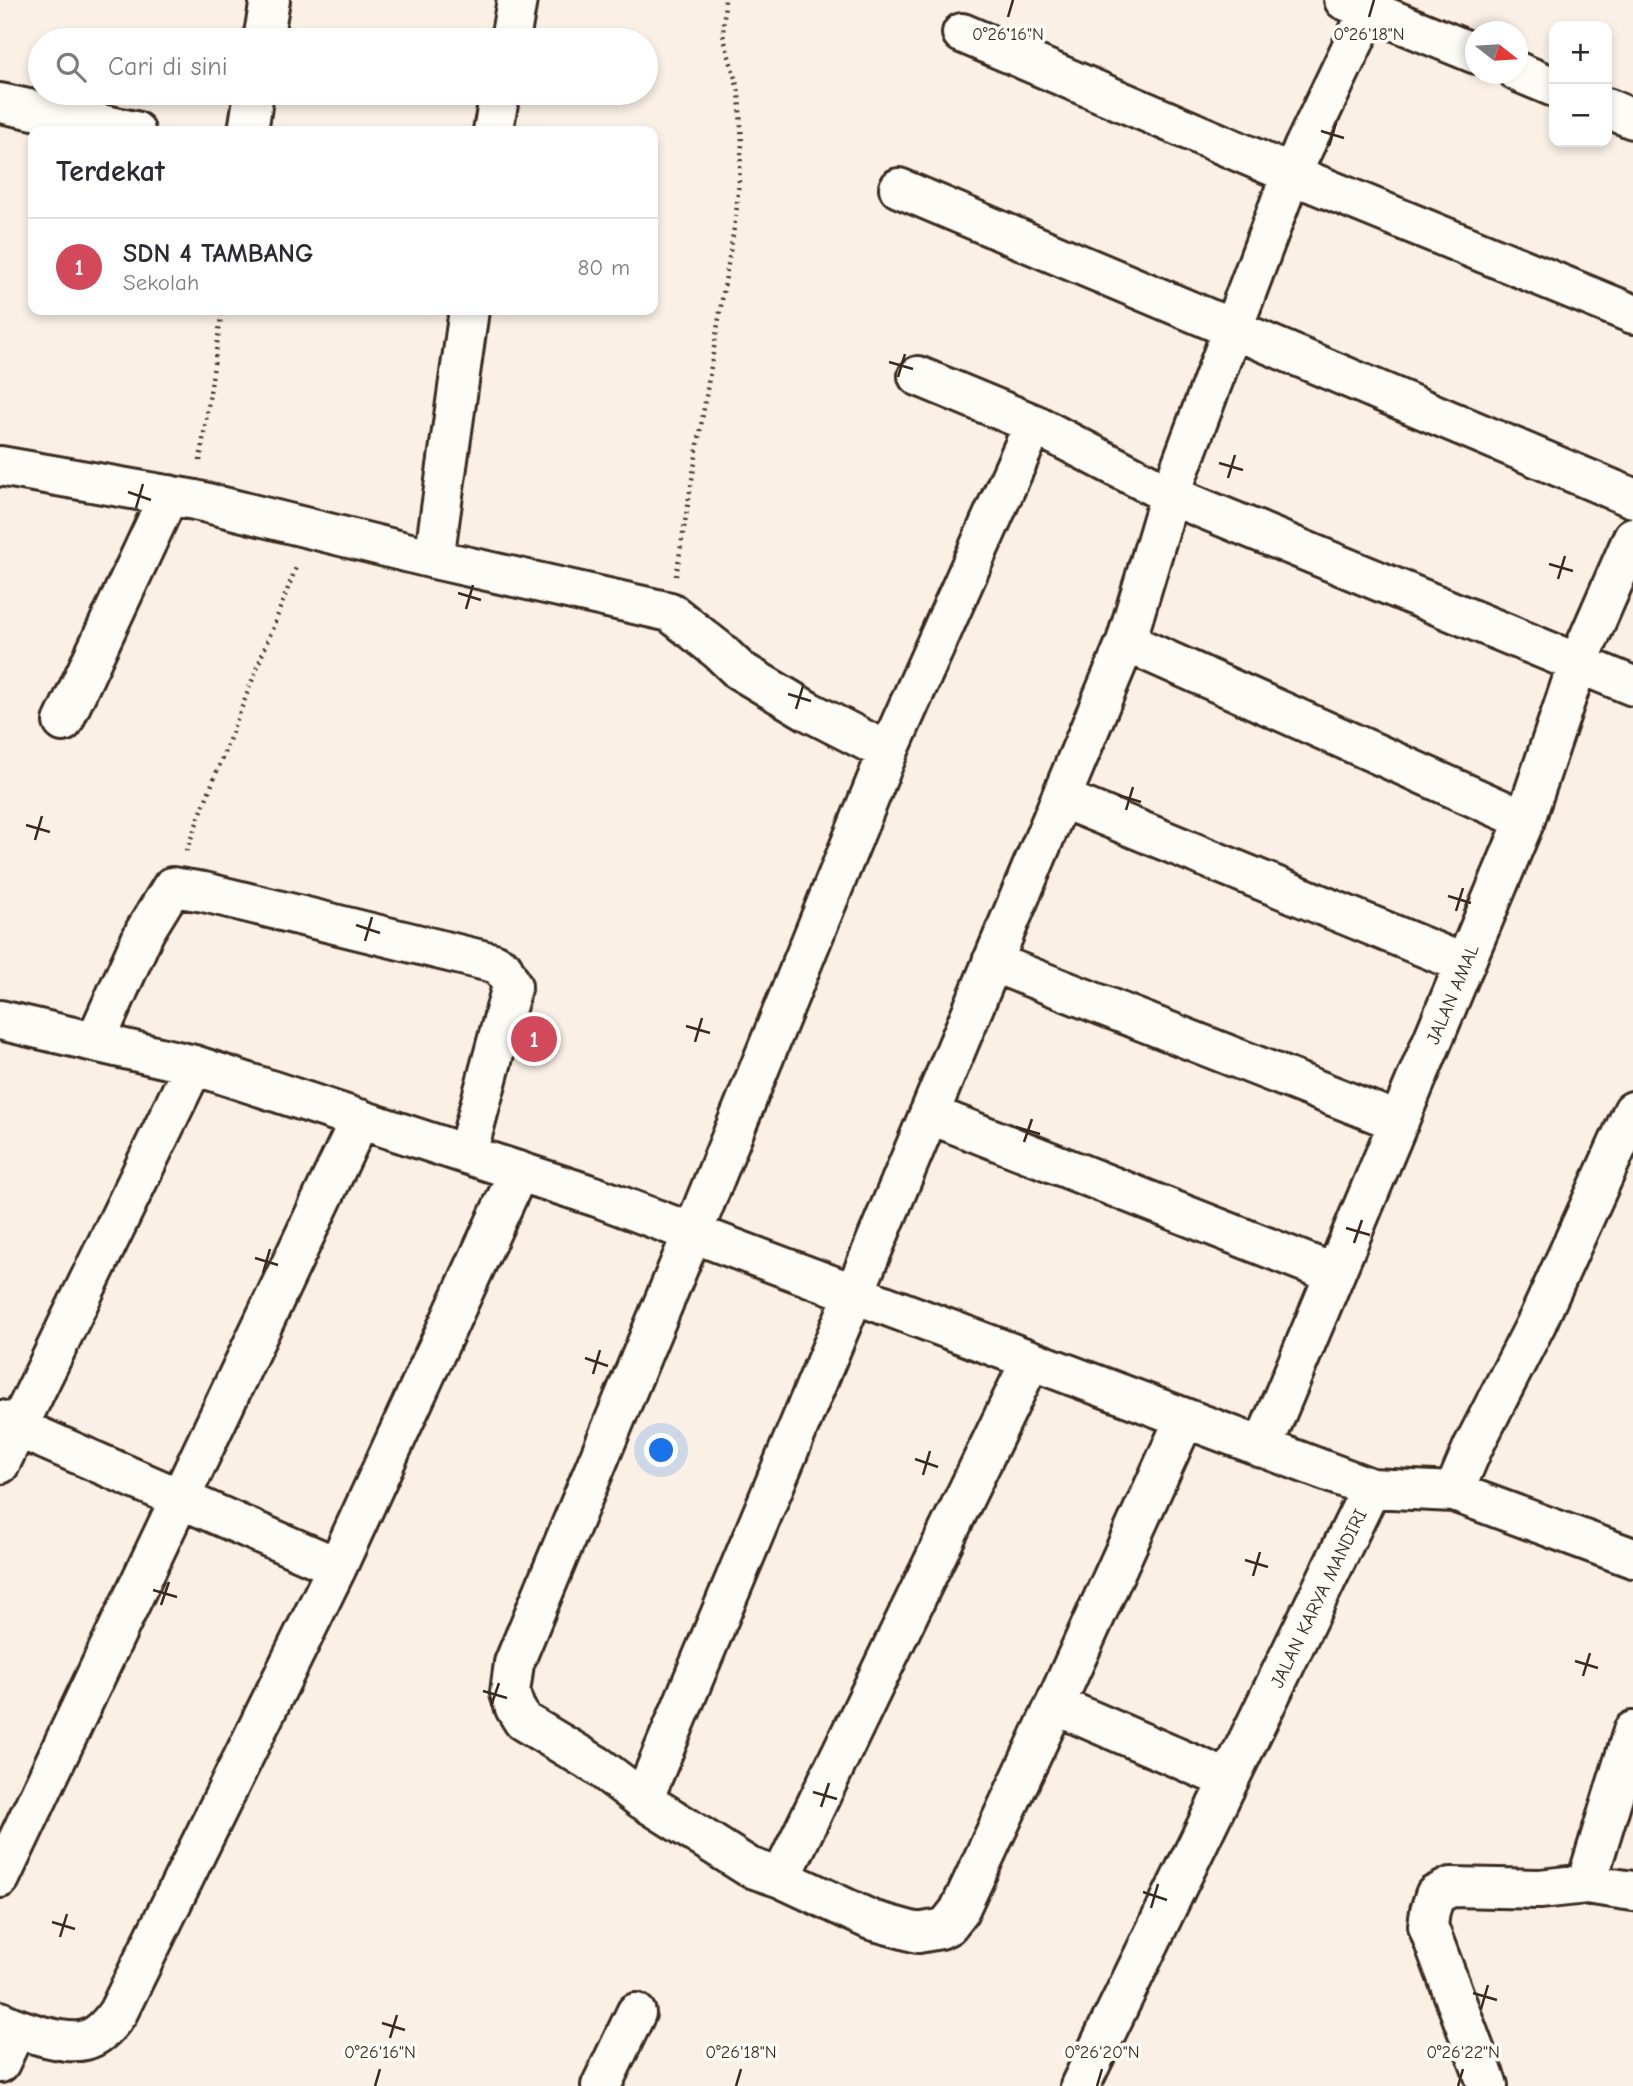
<!DOCTYPE html>
<html lang="id">
<head>
<meta charset="utf-8">
<style>
  :root { --surface:#fff; --page:#f7f7f7; --text:#2b2b33; --muted:#7c7c81; --line:#e1e1e2; --accent:#d1495b }
  body { margin:0; font-family:"Comic Neue",sans-serif; background:var(--page); color:var(--text) }
  .controls { position:absolute; right:21px; top:21px; display:grid; overflow:hidden; border-radius:14px; box-shadow:0 4px 10px #0003 }
  .controls button { width:63px; height:63px; display:grid; place-items:center; padding:0; border:0; border-bottom:2px solid var(--line); background:var(--surface); color:var(--text); font:35px sans-serif }
  .compass { position:absolute; left:1465px; top:21px; width:63px; height:63px; border-radius:50%; background:var(--surface); box-shadow:0 4px 10px #0003; rotate:107deg }
  .you { position:absolute; left:662px; top:1451px; width:24px; height:24px; margin:-18px; border:5px solid #fff; border-radius:50%; background:#1a73e8; box-shadow:0 0 0 10px #1a73e833 }
  .badge { display:grid; place-items:center; width:46px; height:46px; border-radius:50%; background:var(--accent); color:#fff; font-size:23px; font-weight:700 }
  .pin { position:absolute; translate:-50% -50%; border:4px solid #fff; box-shadow:0 2px 7px #0006 }
  .list { margin:0; padding:0; list-style:none }
  h2 { display:flex; justify-content:space-between; align-items:center; height:91px; margin:0; padding:0 28px; font-size:30px }
  h2 small { font-size:23px; font-weight:400; color:var(--muted) }
  .list li { display:grid; grid-template-columns:46px 1fr auto; gap:21px; align-items:center; box-sizing:border-box; height:98px; padding:0 28px; border-top:2px solid var(--line) }
  .list b { display:block; font-size:26px; white-space:nowrap }
  .list p { margin:0; font-size:23px; white-space:nowrap; color:var(--muted) }
  .list em { font-size:23px; font-style:normal; color:var(--muted) }
  .icon { flex:none; width:38px; height:38px; fill:none; stroke:currentColor; stroke-width:2; stroke-linecap:round; stroke-linejoin:round }
  .map { position:relative; flex:none; width:1633px; height:2086px; overflow:hidden }
  .search { position:absolute; background:var(--surface); box-shadow:0 4px 10px #0003; left:28px; top:28px; width:630px; height:77px; display:flex; align-items:center; gap:18px; box-sizing:border-box; padding:0 24px; border-radius:38px; color:var(--muted); font-size:26px }
  .panel { position:absolute; background:var(--surface); box-shadow:0 4px 10px #0003; left:28px; top:126px; width:630px; height:189px; border-radius:14px }
  .map>svg:first-child { display:block }
</style>
</head>
<body>
<div class="map">
<svg width="1633" height="2086" viewBox="0 0 1633 2086">
  <rect width="100%" height="100%" fill="#faf0e5"/>
  <filter id="ink" filterUnits="userSpaceOnUse"><feTurbulence type="fractalNoise" baseFrequency=".0143" numOctaves="2"/><feDisplacementMap in="SourceGraphic" scale="14" xChannelSelector="R" yChannelSelector="G"/><feConvolveMatrix kernelMatrix="1 2 1 2 8 2 1 2 1" color-interpolation-filters="sRGB"/></filter>
  <g filter="url(#ink)">
    <g fill="none" stroke-linecap="round" stroke-linejoin="round">
      <g stroke="#3b2a1e" stroke-width="44">
        <path id="minor" d="M 1344,0 L 1476,54
          M 962,33 L 1291,174 L 1633,314
          M 263,40 L 270,0
          M 510,40 L 517,0
          M 1518,72 L 1554,87
          M 0,103 L 135,131
          M 1607,108 L 1633,119
          M 248,131 L 254,93
          M 493,131 L 500,93
          M 899,188 L 1633,498
          M 918,376 L 1034,424 L 1170,495 L 1633,686
          M 1034,424 L 888,752 L 693,1232 L 514,1663 L 510,1693 L 515,1708 L 523,1721 L 598,1766 L 643,1800 L 749,1867 L 781,1878 L 871,1920 L 918,1933 L 940,1929 L 948,1925 L 959,1911 L 1055,1705
          M 0,466 L 195,500 L 434,559 L 670,612 L 718,650 L 739,670 L 808,711 L 888,752
          M 434,559 L 469,310
          M 1126,642 L 1525,820
          M 63,722 L 169,495
          M 1061,798 L 1465,964
          M 992,962 L 1399,1122
          M 0,1020 L 194,1065 L 597,1197 L 1371,1488
          M 95,1042 L 145,931 L 172,887 L 204,892 L 494,963 L 503,968 L 512,986 L 467,1154
          M 929,1114 L 1335,1274
          M 1185,1418 L 1055,1705 L 1229,1780
          M 0,1420 L 337,1567
          M 1262,1448 L 1525,820 L 1578,663 L 1633,537
          M 0,1464 L 194,1065
          M 1454,1492 L 1633,1558
          M 643,1800 L 1126,642 L 1170,495 L 1291,174 L 1374,0
          M 0,1878 L 360,1119
          M 781,1878 L 1031,1360
          M 1586,1884 L 1633,1731
          M 0,2021 C 14,2028 27,2032 42,2036 C 78,2045 95,2046 118,2012 L 337,1567 L 519,1171
          M 0,2063 L 16,2029
          M 601,2086 L 636,2013
          M 1080,2086 L 1371,1488 L 1454,1492 L 1473,1447 L 1537,1322 L 1633,1111
          M 1488,2086 L 1428,1926 L 1430,1911 L 1435,1895 L 1451,1887 L 1540,1889 L 1586,1884 L 1633,1891"/>
      </g>
      <path stroke="#3b2a1e" stroke-width="4.5" stroke-dasharray="2 5" stroke-linecap="butt" d="M 200,461 L 222,310
        M 676,576 L 736,216 L 742,144 L 739,93 L 723,35 L 725,0
        M 186,851 L 297,565"/>
      <use href="#minor" stroke="#fdfcf7" stroke-width="38"/>
    </g>
  </g>
  <path fill="none" stroke="#3b2a1e" stroke-width="2.5" d="M 1008,17 L 1013,0M 1369,17 L 1374,0M 1321,131 L 1344,138M 1329,146 L 1336,123M 889,362 L 913,369M 898,377 L 905,354M 1219,463 L 1243,470M 1228,478 L 1235,455M 128,492 L 151,500M 136,508 L 143,484M 1549,564 L 1573,571M 1558,579 L 1565,556M 458,593 L 481,600M 466,609 L 473,585M 788,694 L 811,701M 796,709 L 803,686M 1118,795 L 1141,802M 1126,810 L 1133,787M 26,825 L 50,832M 35,840 L 42,816M 1448,896 L 1471,903M 1456,911 L 1463,888M 356,925 L 380,933M 365,941 L 372,917M 686,1026 L 710,1033M 695,1042 L 702,1018M 1016,1127 L 1040,1134M 1024,1142 L 1032,1119M 1346,1228 L 1370,1235M 1354,1243 L 1362,1220M 255,1258 L 278,1265M 263,1273 L 270,1249M 585,1358 L 608,1366M 593,1374 L 600,1350M 915,1459 L 938,1467M 923,1475 L 930,1451M 1245,1560 L 1268,1567M 1253,1576 L 1260,1552M 153,1590 L 177,1597M 161,1605 L 169,1582M 1575,1661 L 1598,1668M 1583,1676 L 1590,1653M 483,1691 L 507,1698M 491,1706 L 499,1683M 813,1792 L 837,1799M 821,1807 L 829,1783M 1143,1892 L 1167,1900M 1151,1908 L 1158,1884M 52,1922 L 75,1929M 60,1937 L 67,1914M 1473,1993 L 1497,2000M 1481,2009 L 1488,1985M 382,2023 L 405,2030M 390,2038 L 397,2015M 375,2086 L 380,2069M 736,2086 L 741,2069M 1097,2086 L 1102,2069M 1458,2086 L 1463,2069"/>
  <g text-anchor="middle" stroke-width="7" stroke-linejoin="round" paint-order="stroke">
    <g font-size="19" fill="#3b2a1e" stroke="#fdfcf7">
      <text transform="translate(1452 994) rotate(-67)" y="7">JALAN AMAL</text>
      <text transform="translate(1318 1598) rotate(-64)" y="7">JALAN KARYA MANDIRI</text>
    </g>
  </g>
  <g font-size="18" text-anchor="middle" fill="#3b2a1e" stroke="#fdfcf7" stroke-width="7" stroke-linejoin="round" paint-order="stroke">
    <text x="1008" y="40">0°26'16"N</text>
    <text x="1369" y="40">0°26'18"N</text>
    <text x="380" y="2058">0°26'16"N</text>
    <text x="741" y="2058">0°26'18"N</text>
    <text x="1102" y="2058">0°26'20"N</text>
    <text x="1463" y="2058">0°26'22"N</text>
  </g>
</svg>
<div class="controls">
<button>+</button>
<button>−</button>
</div>
<svg class="compass" viewBox="-18 -18 36 36"><path d="M0-13l5 13h-10z" fill="#e53935"/><path d="M0 13l5-13h-10z" fill="#7c7c81"/></svg>
<div class="you"></div>
<div class="pin badge" style="left:534px;top:1039px">1</div>
<div class="search"><svg class="icon" aria-label="search" viewBox="0 0 24 24"><circle cx="10" cy="10" r="6"/><path d="M15 15l6 6"/></svg>Cari di sini</div>
<section class="panel">
<h2>Terdekat<small></small></h2>
<ul class="list">
<li><span class="badge">1</span><div><b>SDN 4 TAMBANG</b><p>Sekolah</p></div><em>80 m</em></li>
</ul>
</section>
</div>
</body>
</html>
